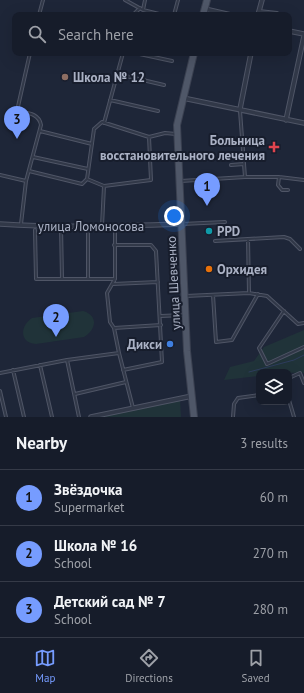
<!DOCTYPE html>
<html lang="en">
<head>
<meta charset="utf-8">
<style>
  :root { --surface:#161c2a; --page:#232936; --text:#f1f3f6; --muted:#9ea1a8; --line:#353a47; --accent:#769cff }
  body { margin:0; font-family:"PT Sans",sans-serif; background:var(--page); color:var(--text) }
  .controls { position:absolute; right:12px; bottom:12px; display:grid; overflow:hidden; border-radius:8px; box-shadow:0 4px 16px #0002 }
  .controls button { width:36px; height:36px; display:grid; place-items:center; padding:0; border:0; border-bottom:1px solid var(--line); background:var(--surface); color:var(--text); font:20px sans-serif }
  .you { position:absolute; left:174px; top:216px; width:14px; height:14px; margin:-10px; border:3px solid #fff; border-radius:50%; background:#1a73e8; box-shadow:0 0 0 6px #1a73e833 }
  .badge { display:grid; place-items:center; width:26px; height:26px; border-radius:50%; background:var(--accent); color:#111; font-size:13px; font-weight:700 }
  .pin { position:absolute; translate:-50% -33px; filter:drop-shadow(0 1px 2px #0008) }
  .pin::after { content:''; position:absolute; top:21px; width:14px; height:12px; background:inherit; clip-path:polygon(0 0,100% 0,50% 100%) }
  .list { margin:0; padding:0; list-style:none }
  h2 { display:flex; justify-content:space-between; align-items:center; height:52px; margin:0; padding:0 16px; font-size:17px }
  h2 small { font-size:13px; font-weight:400; color:var(--muted) }
  .list li { display:grid; grid-template-columns:26px 1fr auto; gap:12px; align-items:center; box-sizing:border-box; height:56px; padding:0 16px; border-top:1px solid var(--line) }
  .list b { display:block; font-size:15px; white-space:nowrap }
  .list p { margin:0; font-size:13px; white-space:nowrap; color:var(--muted) }
  .list em { font-size:13px; font-style:normal; color:var(--muted) }
  .icon { flex:none; width:22px; height:22px; fill:none; stroke:currentColor; stroke-width:2; stroke-linecap:round; stroke-linejoin:round }
  .map { position:relative; flex:none; width:304px; height:417px; overflow:hidden }
  .search { position:absolute; background:var(--surface); box-shadow:0 4px 16px #0002; left:12px; right:12px; top:12px; height:44px; display:flex; align-items:center; gap:10px; box-sizing:border-box; padding:0 14px; border-radius:8px; color:var(--muted); font-size:15px }
  .sheet { height:220px; background:var(--surface) }
  nav { display:flex; justify-content:space-around; align-items:center; box-sizing:border-box; height:56px; border-top:1px solid var(--line); background:var(--surface); font-size:11px; color:var(--muted) }
  nav a { display:grid; justify-items:center; gap:2px }
  nav .on { color:var(--accent) }
  .map>svg:first-child { display:block }
</style>
</head>
<body>
<div class="map">
<svg width="304" height="417" viewBox="0 0 304 417">
  <rect width="100%" height="100%" fill="#1e2638"/>
  <path fill="#203339" d="M 83,311 C 98,315 97,329 84,337 L 36,344 C 19,343 20,326 32,318 Z
    M 304,330 L 304,373 L 259,372 L 259,376 L 224,380 L 230,367 L 254,361 L 264,347 Z
    M 180,399 L 181,417 L 94,417 Z"/>
  <g fill="none" stroke-linecap="round" stroke-linejoin="round">
    <path stroke="#2e3d5e" stroke-width="1" d="M 249,372 L 294,360 L 304,355"/>
    <g stroke="#4f5566" stroke-width="4">
      <path id="lane" d="M 125,0 L 143,10 L 163,15
        M 143,10 L 145,0
        M 259,11 L 277,13
        M 39,15 L 43,0
        M 133,15 L 140,8
        M 174,15 L 178,0
        M 135,53 L 172,61
        M 117,74 L 164,85
        M 110,100 L 158,111
        M 240,111 L 245,177
        M 104,123 L 123,53
        M 40,131 L 92,144
        M 33,157 L 88,169
        M 231,165 L 244,164
        M 29,171 L 82,184 L 87,179
        M 0,175 L 26,181 L 21,224
        M 279,177 L 278,185 L 282,190 L 288,190
        M 26,181 L 41,125 C 39,113 27,113 17,111 L 30,53
        M 181,181 L 245,177 L 279,177 L 304,180
        M 104,186 L 87,179 L 94,129 L 102,122 L 149,137
        M 182,224 L 225,222
        M 61,226 L 62,279
        M 102,226 L 104,186 L 151,180 L 149,137 L 165,133 L 176,134
        M 88,227 L 88,279
        M 115,227 L 115,279 L 107,293 L 110,322 L 114,328 L 119,353
        M 35,230 L 36,279 L 115,279
        M 248,239 L 249,293
        M 215,241 L 284,237 L 290,239 L 300,249
        M 114,245 L 151,245 L 156,251 L 162,362 L 123,370
        M 113,284 L 158,282
        M 213,295 L 216,342 L 232,340 L 258,294
        M 186,296 L 249,293 L 267,296 L 298,324 L 304,323
        M 284,311 L 259,348 L 267,364 L 304,347
        M 161,316 L 184,315
        M 114,328 L 161,325
        M 67,360 L 119,353 L 133,408
        M 40,365 L 52,417
        M 13,370 L 24,417
        M 0,373 L 67,360 L 79,417
        M 289,378 L 300,373 L 304,383
        M 0,391 L 6,417
        M 75,394 L 126,382
        M 289,400 L 294,417
        M 233,417 L 234,404 L 238,398 L 259,395"/>
    </g>
    <g stroke="#4f5566" stroke-width="5.5">
      <path id="street" d="M 205,9 L 231,15
        M 258,15 L 262,0
        M 289,31 L 304,34
        M 183,98 L 304,123
        M 240,109 L 251,53
        M 286,120 L 304,36
        M 0,224 C 61,228 121,226 182,224
        M 91,417 L 192,396"/>
    </g>
    <g stroke="#3b4151" stroke-width="8">
      <path id="primary" d="M 203,15 L 207,0
        M 194,417 L 187,351 L 177,125 L 194,53"/>
    </g>
    <use href="#lane" stroke="#313848" stroke-width="2"/>
    <use href="#street" stroke="#313848" stroke-width="3.5"/>
    <use href="#primary" stroke="#4f5768" stroke-width="6"/>
  </g>
  <circle fill="#8d6e63" stroke="#171d2c" stroke-width="1.5" cx="65" cy="77" r="4"/>
  <path fill="#e0444e" stroke="#171d2c" stroke-width="1.5" d="M272 141h4v4h4v4h-4v4h-4v-4h-4v-4h4z"/>
  <circle fill="#0f9aa8" stroke="#171d2c" stroke-width="1.5" cx="209" cy="231" r="4"/>
  <circle fill="#e8710a" stroke="#171d2c" stroke-width="1.5" cx="209" cy="269" r="4"/>
  <circle fill="#3f7fe0" stroke="#171d2c" stroke-width="1.5" cx="170" cy="344" r="4"/>
  <g text-anchor="middle" stroke-width="4" stroke-linejoin="round" paint-order="stroke">
    <g font-size="13" font-weight="bold" fill="#abb2c5" stroke="#171d2c" text-anchor="start">
      <text x="73" y="82">Школа № 12</text>
      <text x="265" y="145" text-anchor="end">Больница<tspan x="265" dy="15">восстановительного лечения</tspan></text>
      <text x="217" y="236">PPD</text>
      <text x="217" y="274">Орхидея</text>
      <text x="162" y="349" text-anchor="end">Дикси</text>
    </g>
    <g font-size="13" fill="#abb2c5" stroke="#171d2c">
      <text x="91" y="231">улица Ломоносова</text>
      <text transform="translate(173 283) rotate(-93)" y="5">улица Шевченко</text>
    </g>
  </g>
</svg>
<div class="controls">
<button><svg class="icon" aria-label="layers" viewBox="0 0 24 24"><path d="M12 4l9 5-9 5-9-5zM3 14l9 5 9-5"/></svg></button>
</div>
<div class="you"></div>
<div class="pin badge" style="left:207px;top:206px">1</div>
<div class="pin badge" style="left:56px;top:337px">2</div>
<div class="pin badge" style="left:17px;top:139px">3</div>
<div class="search"><svg class="icon" aria-label="search" viewBox="0 0 24 24"><circle cx="10" cy="10" r="6"/><path d="M15 15l6 6"/></svg>Search here</div>
</div>
<section class="sheet">
<h2>Nearby<small>3 results</small></h2>
<ul class="list">
<li><span class="badge">1</span><div><b>Звёздочка</b><p>Supermarket</p></div><em>60 m</em></li>
<li><span class="badge">2</span><div><b>Школа № 16</b><p>School</p></div><em>270 m</em></li>
<li><span class="badge">3</span><div><b>Детский сад № 7</b><p>School</p></div><em>280 m</em></li>
</ul>
</section>
<nav>
<a class="on"><svg class="icon" aria-label="map" viewBox="0 0 24 24"><path d="M3 6l6-2 6 2 6-2v14l-6 2-6-2-6 2zM9 4v14M15 6v14"/></svg>Map</a>
<a><svg class="icon" aria-label="directions" viewBox="0 0 24 24"><path d="M12 3l9 9-9 9-9-9zM9 14v-3h6M13 9l2 2-2 2"/></svg>Directions</a>
<a><svg class="icon" aria-label="saved" viewBox="0 0 24 24"><path d="M7 4h10v16l-5-4-5 4z"/></svg>Saved</a>
</nav>
</body>
</html>
